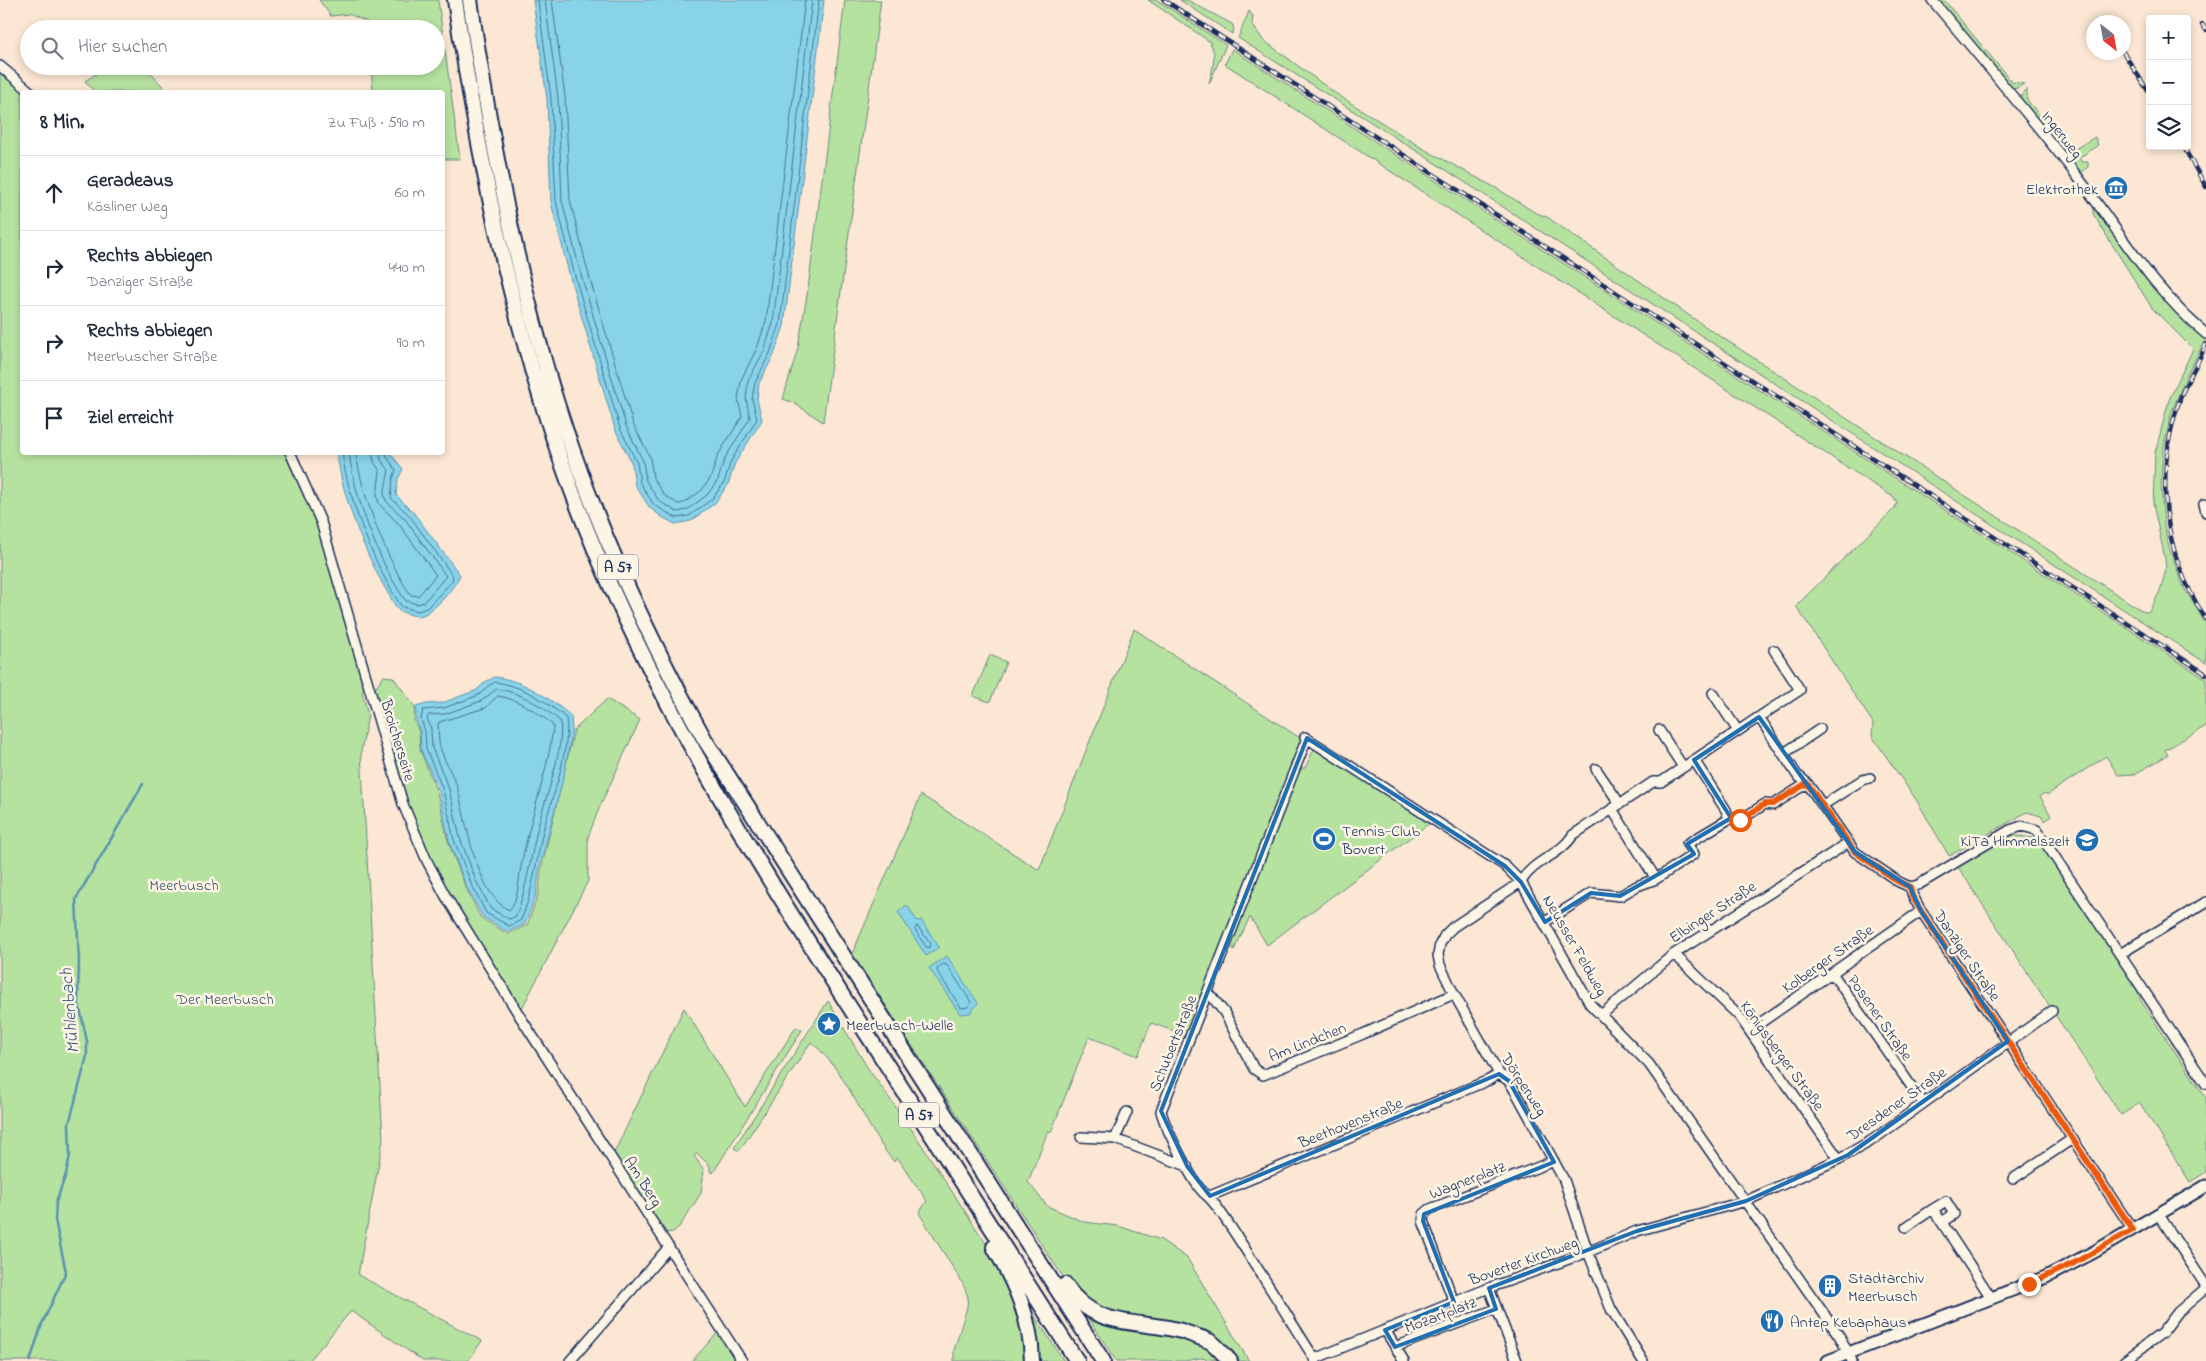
<!DOCTYPE html>
<html lang="de">
<head>
<meta charset="utf-8">
<style>
  :root { --surface:#fff; --page:#f6f6f7; --text:#1f2937; --muted:#747a83; --line:#e0e1e3 }
  body { margin:0; font-family:"Indie Flower",sans-serif; background:var(--page); color:var(--text) }
  .controls { position:absolute; right:15px; top:15px; display:grid; overflow:hidden; border-radius:5px; box-shadow:0 2px 8px #0003 }
  .controls button { width:45px; height:45px; display:grid; place-items:center; padding:0; border:0; border-bottom:1px solid var(--line); background:var(--surface); color:var(--text); font:25px sans-serif }
  .compass { position:absolute; left:2086px; top:15px; width:45px; height:45px; border-radius:50%; background:var(--surface); box-shadow:0 2px 8px #0003; rotate:149deg }
  .stop { position:absolute; width:15px; height:15px; margin:-11px; border:4px solid #ea580c; border-radius:50%; background:#fff }
  .stop.end { background:#ea580c; border-color:#fff; box-shadow:0 1px 5px #0008 }
  .list { margin:0; padding:0; list-style:none }
  h2 { display:flex; justify-content:space-between; align-items:center; height:65px; margin:0; padding:0 20px; font-size:21px }
  h2 small { font-size:16px; font-weight:400; color:var(--muted) }
  .list li { display:grid; grid-template-columns:32px 1fr auto; gap:15px; align-items:center; box-sizing:border-box; height:75px; padding:0 20px; border-top:1px solid var(--line) }
  .list b { display:block; font-size:19px; white-space:nowrap }
  .list p { margin:0; font-size:16px; white-space:nowrap; color:var(--muted) }
  .list em { font-size:16px; font-style:normal; color:var(--muted) }
  .icon { flex:none; width:28px; height:28px; fill:none; stroke:currentColor; stroke-width:2; stroke-linecap:round; stroke-linejoin:round }
  .map { position:relative; flex:none; width:2206px; height:1361px; overflow:hidden }
  .search { position:absolute; background:var(--surface); box-shadow:0 2px 8px #0003; left:20px; top:20px; width:425px; height:55px; display:flex; align-items:center; gap:12px; box-sizing:border-box; padding:0 18px; border-radius:28px; color:var(--muted); font-size:19px }
  .panel { position:absolute; background:var(--surface); box-shadow:0 2px 8px #0003; left:20px; top:90px; width:425px; height:365px; border-radius:5px }
  .map>svg:first-child { display:block }
</style>
</head>
<body>
<div class="map">
<svg width="2206" height="1361" viewBox="0 0 2206 1361">
  <rect width="100%" height="100%" fill="#fbe7d3"/>
  <filter id="ink" filterUnits="userSpaceOnUse"><feTurbulence type="fractalNoise" baseFrequency=".02" numOctaves="2"/><feDisplacementMap in="SourceGraphic" scale="10" xChannelSelector="R" yChannelSelector="G"/><feConvolveMatrix kernelMatrix="1 2 1 2 8 2 1 2 1" color-interpolation-filters="sRGB"/></filter>
  <g filter="url(#ink)">
    <path fill="#b6e2a0" stroke="#68887f" d="M 319,0 L 438,0 L 460,159 L 443,159 L 442,92 L 373,92 L 371,66 L 436,66 L 436,29 L 368,29 L 367,22 L 349,14 L 331,16 Z
      M 845,0 L 881,0 L 823,422 L 794,403 L 783,399 L 798,348 L 808,289 Z
      M 1148,0 L 1157,0 L 1226,45 L 1209,84 C 1212,69 1218,54 1209,41 Z
      M 1180,0 L 1187,0 L 1232,24 L 1234,29 L 1232,34 Z
      M 1934,0 L 1944,0 L 2012,82 L 2024,84 L 2017,88 L 2011,89 Z
      M 1249,11 L 1253,16 L 1252,24 L 1263,40 L 1335,93 L 1422,148 L 1498,189 L 1534,212 L 1547,217 L 1703,325 L 2144,612 L 2149,612 L 2160,591 L 2166,570 L 2165,559 L 2153,504 L 2155,453 L 2169,400 L 2193,349 L 2152,308 L 2093,214 L 2094,208 L 2097,205 L 2206,338 L 2186,377 L 2172,411 L 2163,450 L 2161,485 L 2164,525 L 2169,547 L 2184,588 L 2206,624 L 2206,663 L 1429,159 L 1238,38 Z
      M 1232,49 L 2206,679 L 2206,726 L 2165,750 L 2168,755 L 2135,774 L 2118,775 L 2106,756 L 2047,795 L 2045,793 L 2040,796 L 2051,816 L 2044,821 L 2041,816 L 2027,812 L 1949,856 L 1917,801 L 1872,736 L 1873,723 L 1796,606 L 1894,509 L 1897,503 L 1893,497 L 1225,64 Z
      M 109,66 L 144,66 L 168,92 L 95,92 L 85,81 Z
      M 0,71 L 26,92 L 22,92 L 22,452 L 290,453 L 320,522 L 365,687 L 362,692 L 368,715 L 361,752 L 383,1140 L 358,1275 L 482,1341 L 468,1361 L 423,1361 L 351,1311 L 309,1361 L 0,1361 Z
      M 2027,89 L 2027,100 L 2070,152 L 2095,137 L 2098,145 L 2079,158 L 2082,162 L 2088,162 L 2088,167 L 2078,176 L 2019,102 L 2023,92 Z
      M 1134,629 L 1300,738 L 1302,745 L 1188,1036 L 1151,1023 L 1138,1056 L 1089,1037 L 1051,1132 L 1048,1131 L 1028,1182 L 1047,1206 L 1084,1222 L 1118,1226 L 1161,1240 L 1187,1258 L 1249,1361 L 1240,1361 L 1225,1344 L 1209,1333 L 1209,1335 L 1126,1317 L 1094,1307 L 1076,1291 L 1061,1274 L 852,954 L 921,795 L 1039,870 Z
      M 990,655 L 1006,662 L 990,702 L 973,696 Z
      M 384,676 L 393,677 L 415,707 L 414,720 L 419,732 L 420,750 L 437,792 L 448,841 L 465,886 L 481,918 L 508,934 L 527,925 L 538,895 L 541,870 L 574,730 L 607,699 L 640,720 L 600,806 L 588,837 L 588,881 L 522,1008 L 519,1007 C 489,959 455,912 430,861 C 403,808 390,747 374,690 Z
      M 1314,749 L 1318,749 L 1431,822 L 1267,945 L 1250,917 L 1234,950 L 1229,942 L 1299,768 L 1305,768 Z
      M 2012,835 L 2039,839 L 2137,988 L 2141,1001 L 2206,1098 L 2206,1172 L 2190,1182 L 2140,1103 L 2121,1115 L 1958,867 Z
      M 828,1001 L 867,1067 L 912,1130 L 996,1259 L 1020,1315 L 1027,1361 L 954,1361 L 954,1350 L 967,1307 L 968,1297 L 963,1284 L 919,1213 L 927,1201 L 897,1157 L 894,1162 C 863,1125 849,1073 811,1042 L 739,1151 L 734,1148 Z
      M 684,1008 L 745,1107 L 796,1027 L 802,1030 L 713,1173 L 710,1171 L 710,1166 L 697,1153 L 694,1156 L 704,1170 L 701,1193 L 680,1226 L 673,1232 L 664,1233 L 613,1155 Z
      M 1026,1303 L 1064,1361 L 1036,1361 Z
      M 1083,1310 L 1197,1338 L 1227,1361 L 1200,1358 L 1185,1361 L 1116,1361 Z
      M 719,1331 L 739,1361 L 692,1361 Z"/>
    <path fill="#88d3e8" stroke="#5c91b1" d="M 533,0 L 824,0 L 784,326 L 774,355 L 759,383 L 757,399 L 762,420 L 735,463 L 728,485 L 715,503 L 691,521 L 675,524 L 662,517 L 650,508 L 635,485 L 632,464 L 615,429 L 571,281 L 551,202 L 547,99 Z
      M 337,453 L 390,453 L 403,469 L 398,479 L 396,495 L 413,512 L 460,575 C 455,587 431,616 418,616 C 413,616 405,613 399,611 C 372,571 342,501 337,453 Z
      M 495,677 C 525,681 548,697 571,716 L 572,730 L 564,775 L 539,870 L 536,895 L 525,924 L 508,932 L 483,917 L 466,886 L 449,841 L 439,791 L 421,750 L 420,732 L 416,720 L 416,707 L 426,704 L 442,703 L 477,690 L 485,682 Z
      M 907,905 L 917,921 L 921,920 L 939,947 L 926,956 L 898,912 Z
      M 947,956 L 978,1003 L 970,1013 L 960,1014 L 929,968 Z"/>
    <g fill="none" stroke-linecap="round" stroke-linejoin="round">
      <path stroke="#477195" stroke-width="1" d="M 538,0 L 551,98 L 556,201 L 576,280 L 620,428 L 637,463 L 640,483 L 654,505 L 676,518 L 689,516 L 712,499 L 724,483 L 731,461 L 757,419 L 752,399 L 755,383 L 770,353 L 780,324 L 819,0
        M 545,0 L 558,98 L 562,201 L 582,278 L 626,426 L 643,461 L 646,481 L 659,501 L 677,512 L 687,510 L 707,495 L 718,480 L 725,458 L 750,418 L 746,399 L 748,381 L 764,351 L 773,323 L 812,0
        M 552,0 L 565,97 L 570,200 L 589,276 L 633,424 L 650,457 L 653,478 L 664,495 L 678,504 L 684,503 L 702,490 L 711,477 L 718,455 L 742,417 L 738,399 L 741,380 L 757,348 L 766,321 L 805,0
        M 342,452 C 347,497 376,570 402,607 L 418,611 L 427,608 L 452,581 L 453,576 L 409,515 L 391,498 L 393,479 L 396,470 L 387,457 L 386,452
        M 349,452 C 353,494 381,568 406,601 L 418,604 L 424,602 L 446,576 L 405,519 L 386,501 L 384,494 L 389,470 L 381,460 L 380,452
        M 356,452 C 360,491 388,564 411,595 L 418,596 L 436,575 L 399,524 L 379,504 L 377,495 L 380,471 L 374,462 L 372,452
        M 496,682 C 523,686 546,701 566,718 C 571,749 551,800 543,831 C 536,861 533,892 521,920 L 509,926 L 486,913 L 471,883 L 454,840 L 443,790 L 426,749 L 425,731 L 421,719 L 423,710 L 444,708 L 479,695 L 488,686 Z
        M 497,689 C 521,692 542,706 560,721 C 565,747 545,799 538,826 C 531,856 527,887 516,916 L 509,919 L 491,909 L 476,881 L 460,838 L 449,789 L 432,748 L 431,729 L 427,718 L 429,715 L 445,714 L 481,701 Z
        M 498,696 C 518,699 538,712 553,725 L 553,729 C 547,776 529,820 521,867 C 518,881 519,900 509,910 C 476,895 466,819 457,786 C 452,773 444,761 440,747 C 438,740 439,732 438,725 L 439,722 L 485,708 Z
        M 917,926 L 931,944 L 929,948 L 926,947 L 915,930 Z
        M 944,964 L 947,965 L 971,1002 L 968,1007 L 961,1008 L 937,971 L 938,968 Z"/>
      <path stroke="#5c91b1" stroke-width="2.5" d="M 30,1361 L 42,1324 L 66,1272 L 55,1220 L 56,1202 L 66,1174 L 70,1155 L 69,1124 L 87,1056 L 87,1041 L 78,1000 L 79,959 L 76,899 L 143,784"/>
      <g stroke="#1b2f5e" stroke-width="12">
        <path id="minor" d="M 1932,0 C 1981,58 2030,116 2077,176 C 2120,232 2151,288 2206,334
          M 0,66 L 31,92
          M 290,452 L 321,522 L 403,804 L 427,861 L 445,895 L 521,1018 L 742,1361
          M 2204,504 L 2206,512
          M 1713,693 L 1738,731
          M 1759,717 L 1800,690 L 1774,650
          M 1659,730 L 1683,767
          M 1305,737 L 1505,866 L 1521,882 L 1590,1004 L 1649,1064 L 1824,1314 L 1840,1337 L 1852,1361
          M 1307,738 L 1161,1111 C 1164,1125 1194,1186 1205,1194 C 1214,1201 1219,1210 1226,1220 C 1257,1266 1286,1314 1316,1361
          M 1783,754 L 1820,729
          M 1596,769 L 1620,804
          M 1823,805 L 1862,780 L 1870,778
          M 1729,819 L 1740,820 L 1765,804 L 1773,805 L 1807,783
          M 1656,879 L 1694,854 L 1687,844 L 1729,819 L 1726,810 L 1694,760
          M 1910,887 L 1918,885 L 2010,830 L 2022,826 L 2037,830 L 2206,1084
          M 1545,922 L 1591,893 L 1620,896 L 1637,886 L 1656,879 L 1612,809
          M 1674,954 L 1739,1016 L 1839,1159
          M 2120,954 L 2206,902
          M 1832,973 L 1923,1103
          M 1208,992 L 1224,1012 L 1254,1069 L 1263,1075 L 1363,1034 L 1454,994
          M 1601,1015 L 1674,954 L 1848,843
          M 1750,1030 L 1921,911
          M 1081,1137 L 1115,1139 L 1187,1166
          M 1115,1139 L 1127,1112
          M 2013,1179 L 2072,1139
          M 1210,1196 L 1489,1080 L 1499,1074
          M 1933,1209 L 1946,1201 L 1954,1214 L 1942,1222
          M 2159,1215 L 2206,1286
          M 1906,1227 L 1933,1209 L 1992,1299
          M 1489,1288 L 1517,1361
          M 1454,1302 L 1423,1221 L 1424,1214 L 1430,1209 L 1554,1161
          M 1385,1330 L 1404,1361
          M 1395,1347 L 1496,1309
          M 1314,1359 L 1489,1288 L 1588,1252 L 1637,1231 L 1746,1201 L 1839,1159 L 1871,1141 L 2052,1011
          M 570,1361 L 669,1247
          M 1643,1361 L 1611,1309 L 1588,1252 L 1564,1180 L 1517,1094 L 1509,1081 L 1499,1074 L 1454,994 L 1440,965 L 1438,955 L 1440,944 L 1445,935 L 1453,927 L 1521,882 C 1533,860 1560,856 1573,835 L 1653,782 L 1661,782 L 1759,717 L 1797,775 L 1807,783 L 1855,852 L 1899,882 L 1910,887 L 1913,896 L 1921,911 L 2133,1230
          M 2124,1361 L 2162,1333 L 2178,1312 L 2206,1288"/>
      </g>
      <g stroke="#1b2f5e" stroke-width="15">
        <path id="major" d="M 1828,1361 L 2046,1277 L 2094,1252 L 2206,1186"/>
      </g>
      <g stroke="#1b2f5e" stroke-width="18">
        <path id="highway" d="M 455,0 C 482,181 519,360 587,530 C 654,698 750,851 847,1003 C 924,1122 1001,1241 1077,1361
          M 470,0 C 487,115 508,230 539,342 C 576,482 635,614 705,740 L 1103,1361
          M 994,1247 C 1015,1283 1031,1318 1032,1361
          M 1065,1285 C 1099,1335 1145,1316 1193,1335 C 1198,1337 1206,1339 1211,1342 C 1218,1347 1224,1355 1230,1361"/>
      </g>
      <use href="#minor" stroke="#fcf5e5" stroke-width="9"/>
      <use href="#major" stroke="#fcf5e5" stroke-width="11"/>
      <use href="#highway" stroke="#fcf5e5" stroke-width="14"/>
      <g stroke="#1b2f5e" stroke-width="4.5">
        <path id="rail" d="M 1164,0 L 2206,674
          M 2202,24 L 2206,30
          M 2123,52 L 2150,94
          M 2183,146 L 2206,187
          M 2206,344 C 2199,362 2188,378 2181,396 C 2154,471 2161,551 2206,619"/>
      </g>
      <use href="#rail" stroke="#fcf5e5" stroke-width="2.5" stroke-dasharray="8" stroke-linecap="butt"/>
    </g>
  </g>
  <g fill="none" stroke-linecap="round" stroke-linejoin="round" filter="url(#ink)">
    <path stroke="#ea580c" stroke-width="6" d="M 1740,820 L 1765,804 L 1773,804 L 1807,783 L 1855,852 L 1899,882 L 1910,887 L 1912,896 L 1921,911 L 2133,1230 L 2074,1263 L 2029,1284"/>
  </g>
  <path fill="none" stroke="#1f6fb2" stroke-width="4" stroke-linejoin="round" d="M 1759,717 L 1855,852 L 1910,887 L 1921,911 L 2008,1041 L 1848,1155 L 1746,1201 L 1637,1231 L 1489,1288 L 1496,1309 L 1395,1347 L 1385,1330 L 1454,1302 L 1423,1221 L 1424,1214 L 1554,1162 L 1509,1081 L 1499,1074 L 1210,1196 L 1187,1166 L 1161,1111 L 1307,738 L 1505,866 L 1521,882 L 1545,922 L 1591,893 L 1620,896 L 1694,854 L 1687,844 L 1731,818 L 1694,760 Z"/>
  <defs>
    <g id="museum-disc" transform="scale(1.25)"><circle r="9.5" fill="#1f6fb2" stroke="#fcf5e5"/><path d="M0-6L6-3V-2H-6V-3ZM-5-1h2V3h-2ZM-1-1h2V3h-2ZM3-1h2V3H3ZM-6 4H6V6H-6Z" fill="#fff"/></g>
    <g id="stadium-disc" transform="scale(1.25)"><circle r="9.5" fill="#1f6fb2" stroke="#fcf5e5"/><path d="M0-5a6.5 5 0 1 0 0 10a6.5 5 0 1 0 0-10ZM-3.5-1.8h7v3.6h-7Z" fill="#fff"/></g>
    <g id="school-disc" transform="scale(1.25)"><circle r="9.5" fill="#1f6fb2" stroke="#fcf5e5"/><path d="M0-5L7-2L0 1L-7-2ZM-4 1L0 2.5L4 1V4Q0 6-4 4Z" fill="#fff"/></g>
    <g id="sight-disc" transform="scale(1.25)"><circle r="9.5" fill="#1f6fb2" stroke="#fcf5e5"/><path d="M0-6L1.8-2.2L6-1.7L2.9 1.2L3.7 5.4L0 3.3L-3.7 5.4L-2.9 1.2L-6-1.7L-1.8-2.2Z" fill="#fff"/></g>
    <g id="building-disc" transform="scale(1.25)"><circle r="9.5" fill="#1f6fb2" stroke="#fcf5e5"/><path d="M-4-6H4V6H1V3H-1V6H-4ZM-2.5-4.3h1.7v1.8h-1.7ZM.8-4.3h1.7v1.8H.8ZM-2.5-1h1.7V.8h-1.7ZM.8-1h1.7V.8H.8Z" fill="#fff"/></g>
    <g id="restaurant-disc" transform="scale(1.25)"><circle r="9.5" fill="#1f6fb2" stroke="#fcf5e5"/><path d="M-5-6h1v4h1v-4h1v4h1v-4h1v5L-1.5 .5V6h-2V.5L-5-1ZM5-6V6H3V1.5H1.5Q1.5-4 5-6Z" fill="#fff"/></g>
  </defs>
  <g fill-rule="evenodd">
    <use href="#museum-disc" x="2116" y="188"/>
    <use href="#stadium-disc" x="1324" y="839"/>
    <use href="#school-disc" x="2087" y="840"/>
    <use href="#sight-disc" x="829" y="1024"/>
    <use href="#building-disc" x="1830" y="1286"/>
    <use href="#restaurant-disc" x="1772" y="1321"/>
  </g>
  <g text-anchor="middle" stroke-width="5" stroke-linejoin="round" paint-order="stroke">
    <g fill="#fcf5e5" stroke="#5e6a86" stroke-width="1">
      <rect x="598" y="554.5" width="40" height="25" rx="4"/>
      <rect x="899" y="1102.5" width="40" height="25" rx="4"/>
    </g>
    <g font-size="15" font-weight="bold" fill="#1b2f5e">
      <text x="618" y="572">A 57</text>
      <text x="919" y="1120">A 57</text>
    </g>
    <g font-size="16" fill="#1b2f5e" stroke="#fcf5e5">
      <text transform="translate(2063 134) rotate(52)" y="6">Ingerweg</text>
      <text transform="translate(399 740) rotate(73)" y="6">Broicherseite</text>
      <text transform="translate(1712 911) rotate(-33)" y="6">Elbinger Straße</text>
      <text transform="translate(1576 945) rotate(60)" y="6">Neusser Feldweg</text>
      <text transform="translate(1968 955) rotate(56)" y="6">Danziger Straße</text>
      <text transform="translate(1827 958) rotate(-35)" y="6">Kolberger Straße</text>
      <text transform="translate(1881 1017) rotate(55)" y="6">Posener Straße</text>
      <text transform="translate(1307 1041) rotate(-22)" y="6">Am Lindchen</text>
      <text transform="translate(1172 1043) rotate(-68)" y="6">Schubertstraße</text>
      <text transform="translate(1783 1055) rotate(54)" y="6">Königsberger Straße</text>
      <text transform="translate(1525 1084) rotate(57)" y="6">Dörperweg</text>
      <text transform="translate(1896 1103) rotate(-35)" y="6">Dresdener Straße</text>
      <text transform="translate(1350 1122) rotate(-22)" y="6">Beethovenstraße</text>
      <text transform="translate(1467 1179) rotate(-21)" y="6">Wagnerplatz</text>
      <text transform="translate(644 1181) rotate(57)" y="6">Am Berg</text>
      <text transform="translate(1523 1260) rotate(-20)" y="6">Boverter Kirchweg</text>
      <text transform="translate(1440 1314) rotate(-21)" y="6">Mozartplatz</text>
    </g>
    <g font-size="16" fill="#1b2f5e" stroke="#fcf5e5" text-anchor="start">
      <text x="2098" y="194" text-anchor="end">Elektrothek</text>
      <text x="1342" y="836">Tennis-Club<tspan x="1342" dy="18">Bovert</tspan></text>
      <text x="2070" y="846" text-anchor="end">KiTa Himmelszelt</text>
      <text x="846" y="1030">Meerbusch-Welle</text>
      <text x="1848" y="1283">Stadtarchiv<tspan x="1848" dy="18">Meerbusch</tspan></text>
      <text x="1790" y="1327">Antep Kebaphaus</text>
    </g>
    <g font-size="16" fill="#3a536b" stroke="#fcf5e5">
      <text x="184" y="890">Meerbusch</text>
      <text x="225" y="1004">Der Meerbusch</text>
    </g>
    <g font-size="18" font-style="italic" fill="#365880" stroke="#fcf5e5">
      <text transform="translate(69 1011) rotate(-95)" y="6">Mühlenbach</text>
    </g>
  </g>
</svg>
<div class="controls">
<button>+</button>
<button>−</button>
<button><svg class="icon" aria-label="layers" viewBox="0 0 24 24"><path d="M12 4l9 5-9 5-9-5zM3 14l9 5 9-5"/></svg></button>
</div>
<svg class="compass" viewBox="-18 -18 36 36"><path d="M0-13l5 13h-10z" fill="#e53935"/><path d="M0 13l5-13h-10z" fill="#747a83"/></svg>
<div class="stop" style="left:1740px;top:820px"></div>
<div class="stop end" style="left:2029px;top:1284px"></div>
<div class="search"><svg class="icon" aria-label="search" viewBox="0 0 24 24"><circle cx="10" cy="10" r="6"/><path d="M15 15l6 6"/></svg>Hier suchen</div>
<section class="panel">
<h2>8 Min.<small>Zu Fuß · 590 m</small></h2>
<ul class="list">
<li><svg class="icon" aria-label="ahead" viewBox="0 0 24 24"><path d="M12 20V5M6 11l6-6 6 6"/></svg><div><b>Geradeaus</b><p>Kösliner Weg</p></div><em>60 m</em></li>
<li><svg class="icon" aria-label="right" viewBox="0 0 24 24"><path d="M7 20v-9h11M14 6l5 5-5 5"/></svg><div><b>Rechts abbiegen</b><p>Danziger Straße</p></div><em>440 m</em></li>
<li><svg class="icon" aria-label="right" viewBox="0 0 24 24"><path d="M7 20v-9h11M14 6l5 5-5 5"/></svg><div><b>Rechts abbiegen</b><p>Meerbuscher Straße</p></div><em>90 m</em></li>
<li><svg class="icon" aria-label="arrive" viewBox="0 0 24 24"><path d="M6 21V4h12l-3 4 3 4H6"/></svg><div><b>Ziel erreicht</b></div></li>
</ul>
</section>
</div>
</body>
</html>
